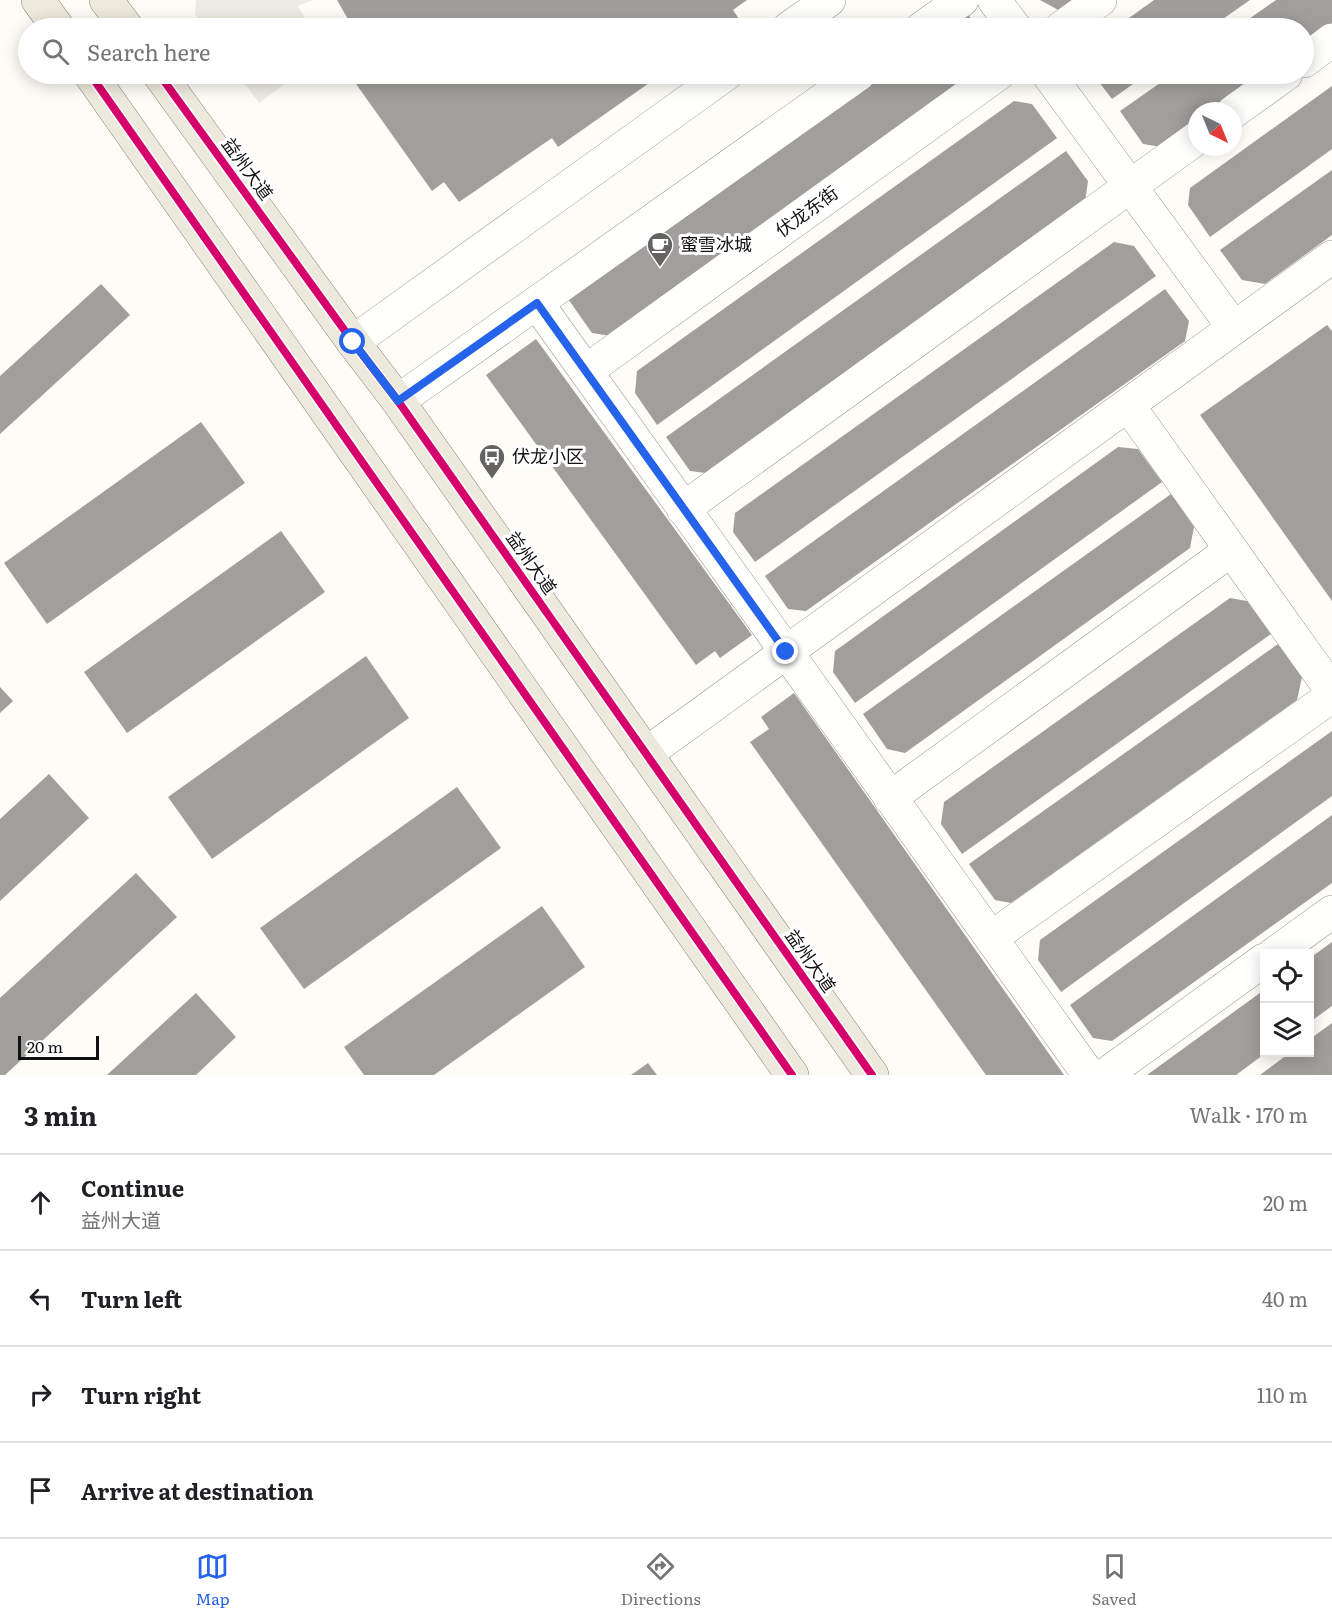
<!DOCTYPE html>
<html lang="en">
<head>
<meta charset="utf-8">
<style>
  :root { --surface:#fff; --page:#f6f6f6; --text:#202124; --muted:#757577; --line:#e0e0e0; --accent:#2563eb }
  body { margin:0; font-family:Literata,"Noto Sans SC",serif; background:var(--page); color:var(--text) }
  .controls { position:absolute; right:18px; bottom:18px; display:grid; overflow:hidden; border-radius:0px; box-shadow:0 3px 15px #0003 }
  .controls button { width:54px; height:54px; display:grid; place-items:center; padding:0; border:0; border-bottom:2px solid var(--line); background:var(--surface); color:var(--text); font:30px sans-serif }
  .compass { position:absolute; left:1188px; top:102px; width:54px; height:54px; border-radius:50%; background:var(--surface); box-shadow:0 3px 15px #0003; rotate:137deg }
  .scale { position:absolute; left:18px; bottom:15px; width:81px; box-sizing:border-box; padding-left:6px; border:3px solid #111; border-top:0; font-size:16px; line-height:21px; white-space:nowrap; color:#111; -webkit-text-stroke:4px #fff; paint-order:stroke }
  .stop { position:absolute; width:18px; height:18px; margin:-14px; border:4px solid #2563eb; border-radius:50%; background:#fff }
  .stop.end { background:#2563eb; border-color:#fff; box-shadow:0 2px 6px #0008 }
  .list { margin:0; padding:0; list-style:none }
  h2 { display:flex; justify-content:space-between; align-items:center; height:78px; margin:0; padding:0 24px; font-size:26px }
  h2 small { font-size:20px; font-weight:400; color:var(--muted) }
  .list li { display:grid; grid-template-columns:39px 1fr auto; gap:18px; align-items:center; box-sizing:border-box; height:96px; padding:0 24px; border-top:2px solid var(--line) }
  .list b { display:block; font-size:22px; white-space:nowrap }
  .list p { margin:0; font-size:20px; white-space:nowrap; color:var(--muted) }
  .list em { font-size:20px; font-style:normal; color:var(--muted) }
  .icon { flex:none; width:33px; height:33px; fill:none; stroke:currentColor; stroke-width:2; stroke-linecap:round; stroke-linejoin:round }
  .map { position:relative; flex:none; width:1332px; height:1075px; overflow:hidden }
  .search { position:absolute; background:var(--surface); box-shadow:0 3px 15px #0003; left:18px; right:18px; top:18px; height:66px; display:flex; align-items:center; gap:15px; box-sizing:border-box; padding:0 21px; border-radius:33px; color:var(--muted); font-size:22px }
  .sheet { height:462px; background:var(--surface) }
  nav { display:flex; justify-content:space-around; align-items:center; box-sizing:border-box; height:84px; border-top:2px solid var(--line); background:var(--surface); font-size:16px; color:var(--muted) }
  nav a { display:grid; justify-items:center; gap:3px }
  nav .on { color:var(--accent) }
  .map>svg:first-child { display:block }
</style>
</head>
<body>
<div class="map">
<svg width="1332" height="1075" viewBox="0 0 1332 1075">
  <rect width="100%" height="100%" fill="#fdfcf7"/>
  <path fill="#edebe2" d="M 196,0 L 313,0 L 298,6 L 310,28 L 206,28 L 195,14 Z
    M 238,74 L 298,74 L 259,103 Z"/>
  <path fill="#a19f9c" d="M 337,0 L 747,0 L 733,10 L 739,19 L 725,28 L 353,28 Z
    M 1040,0 L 1079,0 L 1062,12 Z
    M 1154,0 L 1250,0 L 1210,28 L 1115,28 Z
    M 1276,0 L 1332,0 L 1332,25 L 1304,45 L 1304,28 L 1236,28 Z
    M 966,12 L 978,28 L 942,28 Z
    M 349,74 L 662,74 L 558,147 L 552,138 L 459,202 L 444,182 L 432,191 Z
    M 879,74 L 976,74 L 611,336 L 592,333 L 566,296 Z
    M 1093,74 L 1147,74 L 1112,99 Z
    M 1173,74 L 1264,74 L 1212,111 L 1197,111 L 1197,122 L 1162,147 L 1143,144 L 1120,111 Z
    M 1332,86 L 1332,149 L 1210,237 L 1188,205 L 1190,188 Z
    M 1014,101 L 1032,104 L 1057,138 L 657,425 L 635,393 L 637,371 Z
    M 1066,151 L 1088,181 L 1085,202 L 706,473 L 690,471 L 666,437 Z
    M 1332,170 L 1332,235 L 1265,284 L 1242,280 L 1220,250 Z
    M 1114,242 L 1134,246 L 1156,276 L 755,562 L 733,532 L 735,513 Z
    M 101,284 L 130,315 L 0,434 L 0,376 Z
    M 1165,289 L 1189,321 L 1185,341 L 806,611 L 788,609 L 765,576 Z
    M 1327,325 L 1332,331 L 1332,601 L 1200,415 Z
    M 536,339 L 752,635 L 720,658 L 715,651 L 696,665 L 486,375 Z
    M 201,422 L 245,483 L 47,624 L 4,563 Z
    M 1118,447 L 1138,449 L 1162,482 L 855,703 L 833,672 L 835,651 Z
    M 1171,494 L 1194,527 L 1190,548 L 905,753 L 887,749 L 863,714 Z
    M 281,531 L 325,592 L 127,733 L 84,672 Z
    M 1230,598 L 1247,601 L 1271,634 L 962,854 L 941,824 L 944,802 Z
    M 1278,644 L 1302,677 L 1297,700 L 1011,903 L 995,900 L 969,864 Z
    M 366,656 L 409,718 L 212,859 L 168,797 Z
    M 0,687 L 13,701 L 0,713 Z
    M 794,693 L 1064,1075 L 986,1075 L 750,742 L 769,729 L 761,717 Z
    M 1332,731 L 1332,796 L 1061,992 L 1038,960 L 1040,940 Z
    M 49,774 L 89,818 L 0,901 L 0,819 Z
    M 457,787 L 501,848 L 304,989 L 260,928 Z
    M 1332,815 L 1332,883 L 1112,1041 L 1093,1038 L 1070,1005 Z
    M 136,873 L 177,917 L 5,1075 L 0,1075 L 0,998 Z
    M 542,906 L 585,967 L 434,1075 L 364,1075 L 344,1047 Z
    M 1332,942 L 1332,1006 L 1310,1022 L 1310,958 Z
    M 1264,990 L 1264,1052 L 1267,1052 L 1236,1075 L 1147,1075 Z
    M 196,993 L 236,1037 L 196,1075 L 107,1075 Z
    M 1332,1023 L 1332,1075 L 1260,1075 L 1291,1052 L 1310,1052 L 1310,1039 Z
    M 648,1063 L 657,1075 L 631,1075 Z"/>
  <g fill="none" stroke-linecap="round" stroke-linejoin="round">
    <g stroke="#979795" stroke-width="34">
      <path id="minor" d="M 994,0 L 1015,28
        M 789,28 L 829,0
        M 922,28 L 962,0
        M 1061,28 L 1100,0
        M 1304,61 L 1332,40
        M 1048,74 L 1234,328
        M 1233,112 L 1286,74
        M 537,303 L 1089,1075
        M 353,342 L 726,74
        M 586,371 L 998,74
        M 398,401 L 859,74
        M 1128,405 L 1332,691
        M 683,509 L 1197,138
        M 647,753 L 1332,257
        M 890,798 L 1231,550
        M 991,938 L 1332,696
        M 1274,954 L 1332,912
        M 1105,1075 L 1264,960"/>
    </g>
    <g stroke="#858482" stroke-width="34">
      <path id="major" d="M 38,0 L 58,28
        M 106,0 L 127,28
        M 90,74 L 792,1075
        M 159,74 L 353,342 L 398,401 L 872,1075"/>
    </g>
    <use href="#minor" stroke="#fffffe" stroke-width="33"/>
    <use href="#major" stroke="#ede9dc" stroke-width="33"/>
    <g stroke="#fff" stroke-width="11">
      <path id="cycleway" d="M 90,74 L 792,1075
        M 159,74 L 353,342 L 398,401 L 872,1075"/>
    </g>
    <use href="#cycleway" stroke="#d6006c" stroke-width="8"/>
  </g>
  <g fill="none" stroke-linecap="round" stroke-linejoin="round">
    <path stroke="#2563eb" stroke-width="8" d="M 353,342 L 398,401 L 537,303 L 786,652"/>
  </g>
  <defs>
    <g id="cafe-pin" transform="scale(1.35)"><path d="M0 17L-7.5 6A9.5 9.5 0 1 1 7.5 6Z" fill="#646362" stroke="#fff"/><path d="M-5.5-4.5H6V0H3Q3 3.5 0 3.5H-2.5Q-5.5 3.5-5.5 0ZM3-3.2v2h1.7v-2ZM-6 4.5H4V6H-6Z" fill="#fff"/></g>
    <g id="bus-pin" transform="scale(1.35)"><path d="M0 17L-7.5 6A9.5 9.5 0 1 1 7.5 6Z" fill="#646362" stroke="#fff"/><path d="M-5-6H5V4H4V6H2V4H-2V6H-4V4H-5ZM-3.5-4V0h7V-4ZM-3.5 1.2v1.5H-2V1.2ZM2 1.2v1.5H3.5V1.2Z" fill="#fff"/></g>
  </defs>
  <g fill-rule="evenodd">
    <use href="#cafe-pin" x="660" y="245"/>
    <use href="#bus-pin" x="492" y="457"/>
  </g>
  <g text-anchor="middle" stroke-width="6" stroke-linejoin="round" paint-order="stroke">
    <g font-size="18" fill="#111" stroke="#fff">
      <text transform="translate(247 169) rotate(54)" y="6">益州大道</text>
      <text transform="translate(807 212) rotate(-36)" y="6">伏龙东街</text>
      <text transform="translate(531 563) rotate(55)" y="6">益州大道</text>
      <text transform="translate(810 961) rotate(55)" y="6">益州大道</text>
    </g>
    <g font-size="18" fill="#111" stroke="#fff" text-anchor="start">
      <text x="680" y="251">蜜雪冰城</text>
      <text x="512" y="463">伏龙小区</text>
    </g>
  </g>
</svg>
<div class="controls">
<button><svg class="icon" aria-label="locate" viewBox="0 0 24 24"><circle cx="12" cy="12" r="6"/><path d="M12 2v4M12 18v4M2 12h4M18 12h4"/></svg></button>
<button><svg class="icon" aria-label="layers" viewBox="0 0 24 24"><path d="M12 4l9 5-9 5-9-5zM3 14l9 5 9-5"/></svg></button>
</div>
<svg class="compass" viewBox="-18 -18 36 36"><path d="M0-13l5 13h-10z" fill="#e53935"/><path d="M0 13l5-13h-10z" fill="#757577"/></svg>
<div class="scale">20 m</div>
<div class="stop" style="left:353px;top:342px"></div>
<div class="stop end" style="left:786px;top:652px"></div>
<div class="search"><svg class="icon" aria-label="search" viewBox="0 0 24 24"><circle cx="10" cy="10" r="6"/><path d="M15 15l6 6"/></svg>Search here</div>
</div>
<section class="sheet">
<h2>3 min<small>Walk · 170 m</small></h2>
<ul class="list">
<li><svg class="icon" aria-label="ahead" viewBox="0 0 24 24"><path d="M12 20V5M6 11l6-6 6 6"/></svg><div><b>Continue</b><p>益州大道</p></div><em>20 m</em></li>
<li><svg class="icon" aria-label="left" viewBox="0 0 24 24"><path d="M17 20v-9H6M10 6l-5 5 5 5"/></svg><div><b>Turn left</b></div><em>40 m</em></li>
<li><svg class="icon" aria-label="right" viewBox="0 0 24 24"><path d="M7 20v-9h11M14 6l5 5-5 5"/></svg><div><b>Turn right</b></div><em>110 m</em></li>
<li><svg class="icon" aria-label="arrive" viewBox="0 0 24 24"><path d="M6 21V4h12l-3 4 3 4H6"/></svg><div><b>Arrive at destination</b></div></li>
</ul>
</section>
<nav>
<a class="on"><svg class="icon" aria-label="map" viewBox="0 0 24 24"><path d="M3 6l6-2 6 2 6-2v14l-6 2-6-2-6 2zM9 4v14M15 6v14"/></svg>Map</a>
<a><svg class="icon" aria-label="directions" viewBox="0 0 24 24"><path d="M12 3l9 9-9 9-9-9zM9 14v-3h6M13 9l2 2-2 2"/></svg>Directions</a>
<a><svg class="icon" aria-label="saved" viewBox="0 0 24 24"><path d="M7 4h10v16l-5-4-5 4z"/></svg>Saved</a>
</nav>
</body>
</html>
